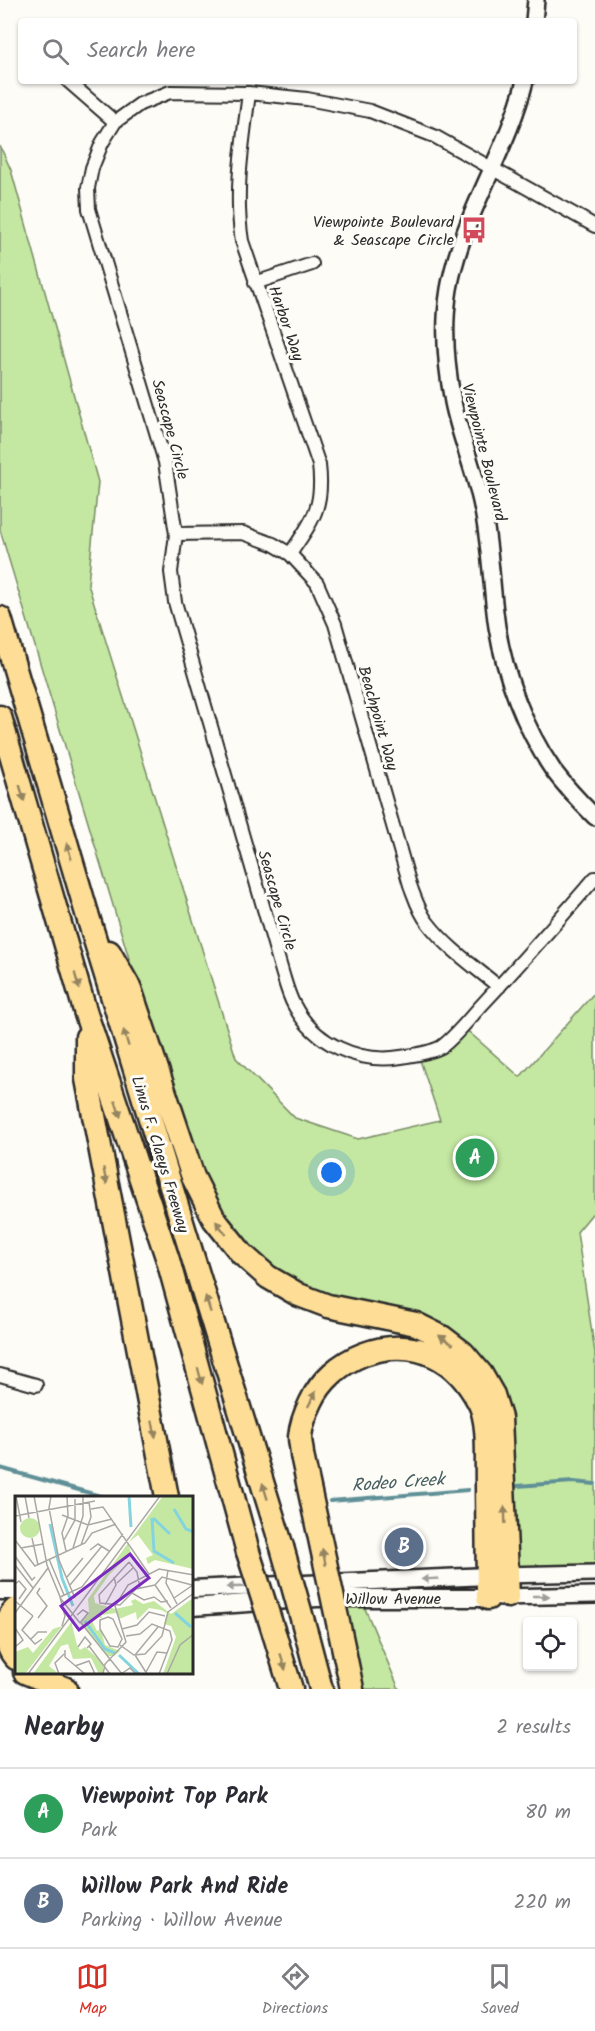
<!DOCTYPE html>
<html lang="en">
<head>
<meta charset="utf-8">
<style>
  :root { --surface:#fff; --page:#f2f2f3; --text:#2b2b33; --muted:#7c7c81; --line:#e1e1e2; --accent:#d93025 }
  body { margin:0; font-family:Kalam,sans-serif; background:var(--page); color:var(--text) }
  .controls { position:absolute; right:18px; bottom:18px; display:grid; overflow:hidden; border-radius:6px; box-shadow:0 2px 4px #0004 }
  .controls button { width:54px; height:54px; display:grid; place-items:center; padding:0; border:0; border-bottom:2px solid var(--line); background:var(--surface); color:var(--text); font:30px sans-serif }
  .you { position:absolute; left:332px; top:1173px; width:21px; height:21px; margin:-15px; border:4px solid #fff; border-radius:50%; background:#1a73e8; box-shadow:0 0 0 9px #1a73e833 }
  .badge { display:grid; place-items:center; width:39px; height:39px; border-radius:50%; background:var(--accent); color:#fff; font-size:20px; font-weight:700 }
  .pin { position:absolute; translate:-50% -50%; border:3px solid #fff; box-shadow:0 2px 6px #0006 }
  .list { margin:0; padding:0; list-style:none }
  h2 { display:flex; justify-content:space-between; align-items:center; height:78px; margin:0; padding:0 24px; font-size:26px }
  h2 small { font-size:20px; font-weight:400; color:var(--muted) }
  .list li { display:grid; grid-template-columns:39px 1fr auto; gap:18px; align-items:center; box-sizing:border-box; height:90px; padding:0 24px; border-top:2px solid var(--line) }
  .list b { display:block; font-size:22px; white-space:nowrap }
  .list p { margin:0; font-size:20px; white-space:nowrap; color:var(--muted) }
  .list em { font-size:20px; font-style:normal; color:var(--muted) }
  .icon { flex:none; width:33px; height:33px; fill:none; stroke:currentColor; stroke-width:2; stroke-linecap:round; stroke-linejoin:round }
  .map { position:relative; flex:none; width:595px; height:1689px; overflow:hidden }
  .search { position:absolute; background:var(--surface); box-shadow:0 2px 4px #0004; left:18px; right:18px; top:18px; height:66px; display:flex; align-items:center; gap:15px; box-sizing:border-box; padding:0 21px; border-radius:6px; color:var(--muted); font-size:22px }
  .sheet { height:258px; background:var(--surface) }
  nav { display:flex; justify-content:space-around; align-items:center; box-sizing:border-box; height:84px; border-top:2px solid var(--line); background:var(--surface); font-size:16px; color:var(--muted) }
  nav a { display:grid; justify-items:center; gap:3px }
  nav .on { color:var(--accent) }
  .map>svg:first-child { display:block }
</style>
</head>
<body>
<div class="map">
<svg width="595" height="1689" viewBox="0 0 595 1689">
  <rect width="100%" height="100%" fill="#fdfcf7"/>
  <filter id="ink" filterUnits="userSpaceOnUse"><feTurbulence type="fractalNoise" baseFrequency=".0167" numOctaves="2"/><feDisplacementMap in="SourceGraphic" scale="12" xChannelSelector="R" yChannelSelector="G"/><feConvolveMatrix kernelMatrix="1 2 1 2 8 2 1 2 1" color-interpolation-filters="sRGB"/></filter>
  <g filter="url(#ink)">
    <path fill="#c4e8a1" stroke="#788a66" stroke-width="1.5" d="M 0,146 L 11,170 L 98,482 L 88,584 L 236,1058 L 295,1118 L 358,1139 L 440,1120 L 418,1054 L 441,1047 L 462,1026 L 520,1077 L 595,992 L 595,1213 L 592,1214 L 577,1232 L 595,1353 L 595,1573 L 507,1574 L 463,1353 L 268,1277 L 224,1216 L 206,1187 L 146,1015 L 0,530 Z
      M 332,1598 L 361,1599 L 399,1689 L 352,1689 Z"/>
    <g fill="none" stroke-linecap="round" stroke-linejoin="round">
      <path stroke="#609097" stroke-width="4" d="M 0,1468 L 104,1497
        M 517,1486 L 573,1482 L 595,1484
        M 330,1501 L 468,1490"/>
      <g stroke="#2b2b2b" stroke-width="16">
        <path id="minor" d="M 68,81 L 115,122
          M 249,93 C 243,142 234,191 242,241 L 319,465 C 324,507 313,520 290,554
          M 595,226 L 434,136 L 370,111 L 307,99 L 249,93 L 170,92 L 140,104 L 115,122 L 102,143 L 92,168 L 88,188 L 89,209 L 165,462 L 176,534 L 171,572 L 175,602 L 283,975 C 286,985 289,996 294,1005 C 314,1044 359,1064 401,1057 C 414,1055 430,1053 441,1047 C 452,1040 470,1018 479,1008 C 519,965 557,922 595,878
          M 255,283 L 312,264
          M 176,534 L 243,533 L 273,544 L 290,554 L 317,583 L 335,624 L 410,885 C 415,898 419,912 428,923 C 447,948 475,967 499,987
          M 0,1375 L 36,1385"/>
      </g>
      <g stroke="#2b2b2b" stroke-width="20">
        <path id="tertiary" d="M 534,21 L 536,0
          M 525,81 C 507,153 462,215 449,289 C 443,325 446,366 453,402 C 460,437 475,471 482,506 C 491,546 491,587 497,627 C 505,676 525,729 553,770 C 565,786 581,803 595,817
          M 499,1575 L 595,1573
          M 500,1597 L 595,1595"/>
      </g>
      <g stroke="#2b2b2b" stroke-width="21">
        <path id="secondary" d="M 192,1589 L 488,1576
          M 0,1591 L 16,1591
          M 192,1607 L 317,1598 L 488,1598"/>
      </g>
      <g stroke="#2b2b2b" stroke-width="27">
        <path id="motorway" d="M 0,618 L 88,917 L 282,1547
          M 0,717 L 86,1014 L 168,1260 L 248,1552
          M 109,952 L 130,989 L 193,1177 L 214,1219 L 242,1254 L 268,1277 L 299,1295 L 328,1306 L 416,1324 L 442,1337 L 463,1353 L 481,1374 L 493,1395 L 500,1418 L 508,1596
          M 87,1037 L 87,1079 L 167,1497
          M 302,1455 C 302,1449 300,1443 300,1437 C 301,1426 306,1412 311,1402 C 331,1358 390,1334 435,1356 C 454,1365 469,1383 479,1402 C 490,1423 486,1459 487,1483 C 487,1521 488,1560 488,1598
          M 16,1609 C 3,1620 4,1646 16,1658
          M 275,1636 L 291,1689
          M 307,1636 L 321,1689
          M 345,1655 L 352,1689
          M 25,1672 L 66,1689"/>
      </g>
      <use href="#minor" stroke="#fdfcf7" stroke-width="12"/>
      <use href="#tertiary" stroke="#fdfcf7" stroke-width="15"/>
      <use href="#secondary" stroke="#fdfcf7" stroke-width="16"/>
      <use href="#motorway" stroke="#fedd96" stroke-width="22"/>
      <g stroke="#2b2b2b" stroke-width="27" stroke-linecap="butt">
        <path id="motorway-bridge" d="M 302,1455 L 345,1655
          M 282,1547 L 307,1636
          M 248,1552 L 275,1636"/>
      </g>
      <use href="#motorway-bridge" stroke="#fedd96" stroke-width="22"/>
    </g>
    <defs><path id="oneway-solid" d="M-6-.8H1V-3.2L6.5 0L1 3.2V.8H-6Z" transform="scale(1.5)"/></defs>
    <g fill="#948460">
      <use href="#oneway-solid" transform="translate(22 793) rotate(74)"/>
      <use href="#oneway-solid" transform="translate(69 851) rotate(-106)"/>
      <use href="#oneway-solid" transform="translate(77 981) rotate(74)"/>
      <use href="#oneway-solid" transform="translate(126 1038) rotate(-107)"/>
      <use href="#oneway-solid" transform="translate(118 1109) rotate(72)"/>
      <use href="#oneway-solid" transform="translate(105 1176) rotate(79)"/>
      <use href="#oneway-solid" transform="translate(221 1228) rotate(-128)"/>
      <use href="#oneway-solid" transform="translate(208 1304) rotate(-107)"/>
      <use href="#oneway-solid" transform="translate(446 1340) rotate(-146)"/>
      <use href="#oneway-solid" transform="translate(200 1376) rotate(75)"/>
      <use href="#oneway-solid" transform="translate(312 1399) rotate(-63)"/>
      <use href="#oneway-solid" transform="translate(154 1429) rotate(79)"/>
      <use href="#oneway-solid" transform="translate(265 1491) rotate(-107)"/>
      <use href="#oneway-solid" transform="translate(505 1515) rotate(-92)"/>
      <use href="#oneway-solid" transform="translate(324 1557) rotate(-102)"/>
      <use href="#oneway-solid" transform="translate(283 1662) rotate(73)"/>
    </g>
    <g fill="#9e9e9b">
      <use href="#oneway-solid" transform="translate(430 1579) rotate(177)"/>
      <use href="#oneway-solid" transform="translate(235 1587) rotate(178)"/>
      <use href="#oneway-solid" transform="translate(541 1596)"/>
    </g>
  </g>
  <defs>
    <g id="bus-bare" transform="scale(2.07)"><path d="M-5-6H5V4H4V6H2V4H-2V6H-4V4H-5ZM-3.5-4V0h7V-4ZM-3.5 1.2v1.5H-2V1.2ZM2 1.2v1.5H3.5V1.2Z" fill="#d1495b" stroke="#fdfcf7" stroke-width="2.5" paint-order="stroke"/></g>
  </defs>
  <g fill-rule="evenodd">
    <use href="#bus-bare" x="474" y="230"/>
  </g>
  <g text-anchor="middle" stroke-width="6" stroke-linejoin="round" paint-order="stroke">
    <g font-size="16" fill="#2b2b2b" stroke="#fdfcf7" text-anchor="end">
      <text x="454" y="227">Viewpointe Boulevard<tspan x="454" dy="18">&amp; Seascape Circle</tspan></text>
    </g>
    <g font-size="16" fill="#2b2b2b" stroke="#fdfcf7">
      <text transform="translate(287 323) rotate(71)" y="6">Harbor Way</text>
      <text transform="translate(171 429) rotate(75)" y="6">Seascape Circle</text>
      <text transform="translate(485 452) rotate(76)" y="6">Viewpointe Boulevard</text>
      <text transform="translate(379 718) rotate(74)" y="6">Beachpoint Way</text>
      <text transform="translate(278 900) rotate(74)" y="6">Seascape Circle</text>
      <text transform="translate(161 1154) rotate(73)" y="6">Linus F. Claeys Freeway</text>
      <text x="393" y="1604">Willow Avenue</text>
    </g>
    <g font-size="18" font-style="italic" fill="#465e61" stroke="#fdfcf7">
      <text transform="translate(398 1482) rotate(-4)" y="6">Rodeo Creek</text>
    </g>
  </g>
  <g transform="translate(15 1496)">
    <rect width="178" height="178" fill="#fdfcf7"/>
    <path d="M 148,0 L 178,0 L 178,73 L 140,64 L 133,68 L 131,62 L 138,59 L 123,39 L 114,46 ZM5 32a10 10 0 1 1 20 0a10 10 0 1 1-20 0ZM 113,47 L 116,57 L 94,79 L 79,100 L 80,107 L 100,113 L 118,109 L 116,105 L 120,103 L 128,108 L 139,105 L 156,118 L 178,102 L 178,178 L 148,178 L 161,141 L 156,130 L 149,128 L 152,117 L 146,114 L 134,112 L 122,124 L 121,116 L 104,123 L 101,117 L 86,119 L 87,123 L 82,120 L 77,125 L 82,135 L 86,133 L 90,149 L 105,155 L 99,160 L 93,160 L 66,127 L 74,116 L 73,103 ZM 60,121 L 57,129 L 62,149 L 65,154 L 70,151 L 88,167 L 88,178 L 84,178 L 76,162 L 58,163 L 53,148 L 46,150 L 34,170 L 44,178 L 18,178 ZM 47,130 L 10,178 L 0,178 L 0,156 L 13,151 L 18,157 L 38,133 Z" fill="#c4e8a1"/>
    <path fill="none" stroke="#84d4df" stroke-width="3" d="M 114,0 L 116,31M 159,13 L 171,33 L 179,36M 137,22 L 139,55 L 159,67M 138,22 L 155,38M 35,28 L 47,82 L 58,110M 160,117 L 176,131M 70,125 L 90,153 L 100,157M 104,159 L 124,178"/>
    <path fill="none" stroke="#a9a8a5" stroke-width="1.5" d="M 1,0 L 6,26M 10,0 L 14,22M 19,0 L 32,69 L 46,103 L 65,127M 36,0 L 34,12 L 44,64 L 60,102M 76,13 L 88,11 L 134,78M 47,19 L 73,29 L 97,23M 0,20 L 80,5M 17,42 L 23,69M 0,44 L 20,70 L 70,47 L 77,37 L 101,28M 49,44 L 60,24 L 60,3M 66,49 L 76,21 L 74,6M 6,52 L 28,48M 58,52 L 68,20 L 68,0M 75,54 L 83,48 L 94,55M 51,55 L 47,37 L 53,20 L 52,0M 0,60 L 17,84 L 20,81M 34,63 L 49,99M 114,66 L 84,99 L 85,107 L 105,109 L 121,93 L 140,89M 114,66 L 122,76 L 125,92M 0,69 L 18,92M 153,74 L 151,87 L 162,108M 52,81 L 68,62M 102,87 L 119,71M 0,88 L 4,85 L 11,93 L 4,103M 55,89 L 87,50M 140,89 L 147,81 L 177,89M 140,89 L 156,112M 117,97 L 129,104 L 139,101 L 146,106 L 153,105M 45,101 L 67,91 L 108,38M 45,101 L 50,120 L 47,130M 159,102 L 178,89M 0,105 L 18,120M 90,109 L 101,89 L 99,81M 0,117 L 33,72M 62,119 L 68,114 L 73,117 L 65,127M 18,120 L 7,134 L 20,148 L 27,143M 93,121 L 98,123 L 107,143 L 103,151 L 95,150 L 85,133 L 85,124 ZM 23,122 L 32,110 L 22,97 L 25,92M 66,127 L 107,178M 0,132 L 8,144 L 0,151M 107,133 L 122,129 L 134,116 L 150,120M 111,140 L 125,138 L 137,128 L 155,135 L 157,144 L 144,178M 15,144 L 23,136 L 32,136M 105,149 L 119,159 L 130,158 L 147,140 L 153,116 L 179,97M 74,150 L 95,178M 63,151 L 70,141 L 76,148 L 72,152M 50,154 L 50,161 L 70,178M 60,170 L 74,165 L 80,178M 131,176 L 142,156 L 152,157M 13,178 L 145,0M 44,178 L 40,167 L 49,158M 88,178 L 90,168 L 111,146 L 100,110 L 113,89 L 144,73 L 179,79M 106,178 L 115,172 L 121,178M 132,178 L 120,159 L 143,131M 152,178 L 165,149 L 179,138"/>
    <path fill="#7b2cbf" fill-opacity="0.15" stroke="#7b2cbf" stroke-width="3" d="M 115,58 L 134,82 L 64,134 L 46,110 Z"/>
    <rect width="178" height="178" fill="none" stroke="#2b2b2b" stroke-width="3"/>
  </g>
</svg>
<div class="controls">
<button><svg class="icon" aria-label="locate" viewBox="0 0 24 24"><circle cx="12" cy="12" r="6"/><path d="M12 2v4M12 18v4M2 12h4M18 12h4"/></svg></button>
</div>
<div class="you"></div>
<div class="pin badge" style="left:475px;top:1158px;background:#2e9e5b">A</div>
<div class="pin badge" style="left:404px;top:1547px;background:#5c6f8a">B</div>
<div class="search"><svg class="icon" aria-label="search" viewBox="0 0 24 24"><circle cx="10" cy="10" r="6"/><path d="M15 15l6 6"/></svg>Search here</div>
</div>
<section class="sheet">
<h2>Nearby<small>2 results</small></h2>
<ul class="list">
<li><span class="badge" style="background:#2e9e5b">A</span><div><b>Viewpoint Top Park</b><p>Park</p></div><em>80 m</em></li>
<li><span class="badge" style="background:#5c6f8a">B</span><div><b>Willow Park And Ride</b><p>Parking · Willow Avenue</p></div><em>220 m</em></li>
</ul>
</section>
<nav>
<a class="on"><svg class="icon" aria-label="map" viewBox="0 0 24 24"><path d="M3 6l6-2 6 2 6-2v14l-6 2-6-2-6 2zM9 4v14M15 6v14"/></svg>Map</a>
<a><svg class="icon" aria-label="directions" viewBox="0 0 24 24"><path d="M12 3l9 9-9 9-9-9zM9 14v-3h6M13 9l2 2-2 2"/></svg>Directions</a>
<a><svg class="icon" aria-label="saved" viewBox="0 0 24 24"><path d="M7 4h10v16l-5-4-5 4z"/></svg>Saved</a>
</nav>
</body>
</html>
